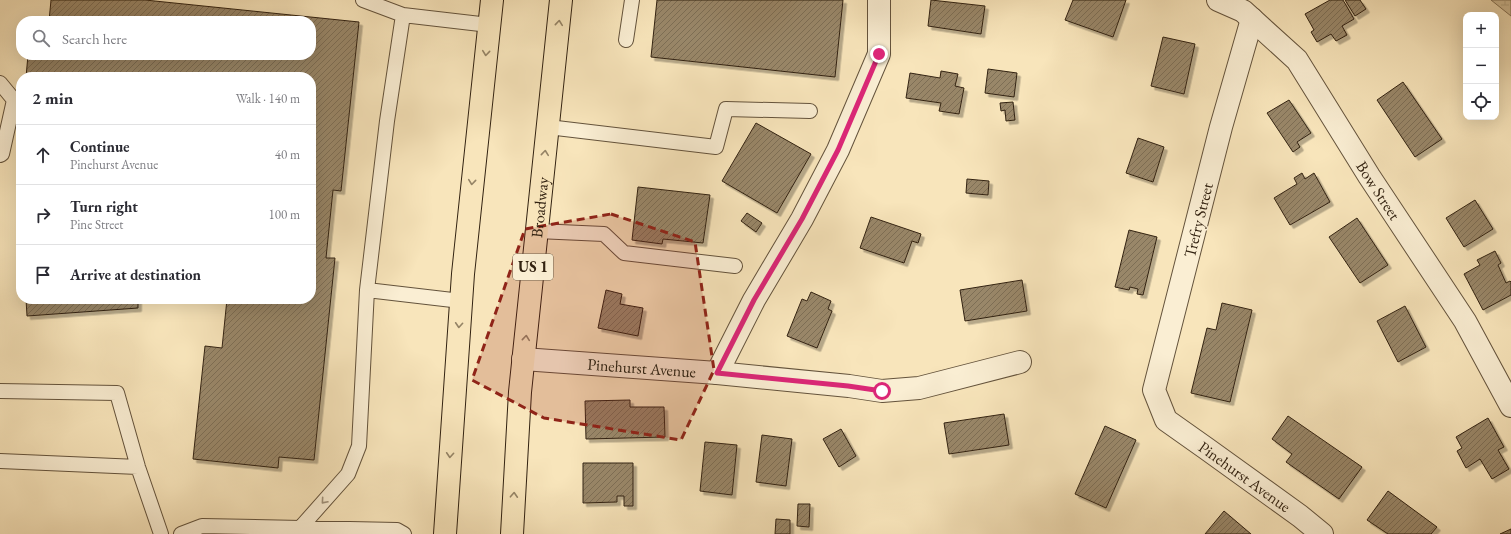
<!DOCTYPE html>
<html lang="en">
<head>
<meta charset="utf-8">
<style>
  :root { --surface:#fff; --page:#f7f7f7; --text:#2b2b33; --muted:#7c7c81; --line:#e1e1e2 }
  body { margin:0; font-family:"EB Garamond",serif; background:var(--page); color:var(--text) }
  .controls { position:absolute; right:12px; top:12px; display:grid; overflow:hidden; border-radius:8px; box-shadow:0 4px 16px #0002 }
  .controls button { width:36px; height:36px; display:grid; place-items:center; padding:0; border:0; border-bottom:1px solid var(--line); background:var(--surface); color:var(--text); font:20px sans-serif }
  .stop { position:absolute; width:12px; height:12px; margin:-9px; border:3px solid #db2777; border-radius:50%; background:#fff }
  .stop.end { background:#db2777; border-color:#fff; box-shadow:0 1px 4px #0008 }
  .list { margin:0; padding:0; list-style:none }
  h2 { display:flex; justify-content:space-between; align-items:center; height:52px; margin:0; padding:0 16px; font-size:17px }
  h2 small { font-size:13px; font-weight:400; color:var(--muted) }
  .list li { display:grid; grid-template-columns:26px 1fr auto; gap:12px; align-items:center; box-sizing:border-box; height:60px; padding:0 16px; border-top:1px solid var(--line) }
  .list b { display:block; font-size:15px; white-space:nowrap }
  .list p { margin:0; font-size:13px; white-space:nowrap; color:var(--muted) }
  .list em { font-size:13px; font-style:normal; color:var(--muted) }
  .icon { flex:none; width:22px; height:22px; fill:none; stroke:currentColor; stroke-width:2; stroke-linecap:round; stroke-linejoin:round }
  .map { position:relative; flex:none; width:1511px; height:534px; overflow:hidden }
  .search { position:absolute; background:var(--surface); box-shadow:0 4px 16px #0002; left:16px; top:16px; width:300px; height:44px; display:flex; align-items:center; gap:10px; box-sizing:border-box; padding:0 14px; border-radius:16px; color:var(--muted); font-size:15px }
  .panel { position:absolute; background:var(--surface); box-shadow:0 4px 16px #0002; left:16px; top:72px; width:300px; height:232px; border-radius:16px }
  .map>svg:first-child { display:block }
</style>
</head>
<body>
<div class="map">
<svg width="1511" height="534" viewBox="0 0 1511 534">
  <defs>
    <pattern id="wetland-marsh" width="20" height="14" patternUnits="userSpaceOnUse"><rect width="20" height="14" fill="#d6c49e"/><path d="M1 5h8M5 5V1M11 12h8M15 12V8" fill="none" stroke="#b8a887"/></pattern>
    <pattern id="building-hatch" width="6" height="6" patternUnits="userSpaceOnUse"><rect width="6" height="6" fill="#998769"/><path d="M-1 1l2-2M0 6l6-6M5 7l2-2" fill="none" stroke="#7d6e55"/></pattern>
    <filter id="shadow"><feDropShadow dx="3.5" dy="3.5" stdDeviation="0" flood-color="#0004"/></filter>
  </defs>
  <rect width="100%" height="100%" fill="#f8e5bb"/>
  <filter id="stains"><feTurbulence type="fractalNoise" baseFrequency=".005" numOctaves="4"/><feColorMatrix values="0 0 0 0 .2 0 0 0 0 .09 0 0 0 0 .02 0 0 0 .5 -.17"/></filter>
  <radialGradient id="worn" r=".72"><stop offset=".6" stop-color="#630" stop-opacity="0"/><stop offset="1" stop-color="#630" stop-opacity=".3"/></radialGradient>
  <path fill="url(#wetland-marsh)" stroke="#847358" d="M 1491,0 L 1511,0 L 1511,16 Z"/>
  <path fill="url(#building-hatch)" stroke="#322211" filter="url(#shadow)" d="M 51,0 L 145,0 L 359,22 L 341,191 L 333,190 L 326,258 L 335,258 L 314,460 L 279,457 L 278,468 L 193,459 L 205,346 L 222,348 L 227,299 L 311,299 L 311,77 L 26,77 L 28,55 L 311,55 L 311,21 L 49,21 Z
    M 657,0 L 843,0 L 835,77 L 651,57 Z
    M 931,0 L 985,6 L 981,34 L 928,26 Z
    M 1073,0 L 1126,0 L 1113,37 L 1065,20 Z
    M 1330,0 L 1343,0 L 1354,19 L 1342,26 L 1347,35 L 1336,41 L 1331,34 L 1317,42 L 1311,32 L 1314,30 L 1305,14 Z
    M 1345,0 L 1360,0 L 1366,9 L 1355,16 Z
    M 1163,37 L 1195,44 L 1184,94 L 1151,86 Z
    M 988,69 L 1017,73 L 1014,97 L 985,93 Z
    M 941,71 L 958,74 L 955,86 L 964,88 L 959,114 L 939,111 L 941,103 L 906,98 L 910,73 L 940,78 Z
    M 1403,82 L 1442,139 L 1415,157 L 1377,100 Z
    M 1289,100 L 1311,133 L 1297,142 L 1300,147 L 1293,152 L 1267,113 Z
    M 1013,102 L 1015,120 L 1006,121 L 1005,110 L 1001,111 L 1000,103 Z
    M 756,123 L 811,154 L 777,213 L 722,181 Z
    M 21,127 L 21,156 L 18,156 Z
    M 1138,138 L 1164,147 L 1153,182 L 1126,173 Z
    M 1302,173 L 1305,179 L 1314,173 L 1330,202 L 1290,225 L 1274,198 L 1297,184 L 1294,178 Z
    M 967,179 L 989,181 L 988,195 L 966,193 Z
    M 638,187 L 710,195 L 703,243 L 663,239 L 662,244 L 632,240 Z
    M 1475,200 L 1493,229 L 1464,247 L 1446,218 Z
    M 747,213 L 762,223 L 756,232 L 741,221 Z
    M 871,217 L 921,234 L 918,243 L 912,241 L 904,263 L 860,248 Z
    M 1357,218 L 1388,265 L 1360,283 L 1329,237 Z
    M 1129,230 L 1157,237 L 1143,295 L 1137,294 L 1138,289 L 1130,287 L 1129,290 L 1115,287 Z
    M 1495,251 L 1501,263 L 1498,265 L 1506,283 L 1510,281 L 1511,282 L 1511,295 L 1483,310 L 1464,274 L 1480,265 L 1477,260 Z
    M 1022,280 L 1027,311 L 965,321 L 960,290 Z
    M 606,290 L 622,294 L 620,304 L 643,308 L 638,336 L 598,328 Z
    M 811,292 L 831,301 L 828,309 L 832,311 L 817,348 L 787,336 L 802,299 L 807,301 Z
    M 26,299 L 138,299 L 138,308 L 27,316 Z
    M 1222,303 L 1252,310 L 1230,402 L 1191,393 L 1207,328 L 1216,330 Z
    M 1405,306 L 1426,347 L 1398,362 L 1377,321 Z
    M 630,400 L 630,407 L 664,407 L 665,437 L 586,439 L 585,401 Z
    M 1004,414 L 1009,445 L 949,454 L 944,423 Z
    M 1288,416 L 1362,467 L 1339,499 L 1286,462 L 1292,454 L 1272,439 Z
    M 1488,418 L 1504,447 L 1498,450 L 1509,469 L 1492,479 L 1480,459 L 1466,468 L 1457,451 L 1462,448 L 1456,437 Z
    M 1105,426 L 1136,440 L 1106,508 L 1075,494 Z
    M 841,429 L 856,456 L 839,467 L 823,439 Z
    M 762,435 L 792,439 L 786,486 L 756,482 Z
    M 705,442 L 737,445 L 732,495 L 700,491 Z
    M 583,463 L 633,463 L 633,506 L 624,506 L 624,496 L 617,496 L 617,502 L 583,503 Z
    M 1388,491 L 1437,527 L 1431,534 L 1388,534 L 1367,520 Z
    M 798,504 L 810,504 L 809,527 L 797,526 Z
    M 1224,511 L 1251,534 L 1205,534 Z
    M 776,519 L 790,520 L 790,534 L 775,534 Z
    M 1511,529 L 1511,534 L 1500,534 Z"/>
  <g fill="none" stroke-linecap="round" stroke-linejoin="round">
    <g stroke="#64533c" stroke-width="16">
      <path id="service" d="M 363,0 L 403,15 L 489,25
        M 626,40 L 632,0
        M 0,83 L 14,100 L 2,154 L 0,155
        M 548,127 L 716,147 L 726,109 L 810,111
        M 537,231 L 604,234 L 624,253 L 735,266
        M 367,290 L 461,301
        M 0,391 L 117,393 L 138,467 L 161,534
        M 0,461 L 138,467
        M 301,527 L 348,474 L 359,446 L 367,290 L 387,121 L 403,15
        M 181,534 L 202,526 L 397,530 L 404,534"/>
    </g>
    <g stroke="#64533c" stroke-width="24">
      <g id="minor">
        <path id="s1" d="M 1218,0 L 1243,11 L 1297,60 L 1369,176 L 1465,321 L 1511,406"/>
        <path id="s2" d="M 1252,19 L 1221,127 L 1154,390 L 1166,420 L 1207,449 L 1300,516 L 1322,534"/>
        <path id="s3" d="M 523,359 L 717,373 L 849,386 L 882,391 L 919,388 L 1020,362"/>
        <path d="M 717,373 L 754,300 L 802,219 L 838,150 L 879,54 L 879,0"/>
      </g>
    </g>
    <g stroke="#322211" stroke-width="24">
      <g id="trunk">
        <path d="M 445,534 L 463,274 L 492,0"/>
        <path id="s4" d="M 512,534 L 520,392 L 561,0"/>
      </g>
    </g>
    <use href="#service" stroke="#faeed3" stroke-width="14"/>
    <use href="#minor" stroke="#faeed3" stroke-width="22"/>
    <use href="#trunk" stroke="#f8e5bb" stroke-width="22"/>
  </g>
  <defs><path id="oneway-chevron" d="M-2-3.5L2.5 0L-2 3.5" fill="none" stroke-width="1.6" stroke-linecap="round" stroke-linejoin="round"/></defs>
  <g stroke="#958466">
    <use href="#oneway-chevron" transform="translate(559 23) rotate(-84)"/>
    <use href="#oneway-chevron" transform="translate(486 53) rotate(96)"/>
    <use href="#oneway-chevron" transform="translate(545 153) rotate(-84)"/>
    <use href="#oneway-chevron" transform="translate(472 182) rotate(96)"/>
    <use href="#oneway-chevron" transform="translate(459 325) rotate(94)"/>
    <use href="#oneway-chevron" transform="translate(526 338) rotate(-84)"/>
    <use href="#oneway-chevron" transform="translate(450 455) rotate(94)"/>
    <use href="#oneway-chevron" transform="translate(514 495) rotate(-87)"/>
  </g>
  <use stroke="#a0927c" href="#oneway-chevron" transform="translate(324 501) rotate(131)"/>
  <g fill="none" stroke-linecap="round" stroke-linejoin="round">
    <path stroke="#db2777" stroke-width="5" d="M 879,54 L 838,150 L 802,219 L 754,300 L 717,373 L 848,386 L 882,391"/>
  </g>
  <path fill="#8f2418" fill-opacity="0.2" stroke="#8f2418" stroke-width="3" stroke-dasharray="8 5" stroke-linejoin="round" d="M 611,214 L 695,242 L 714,370 L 681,440 L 544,418 L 472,380 L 525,229 Z"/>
  <g text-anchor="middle" stroke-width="3" stroke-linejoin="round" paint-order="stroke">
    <rect fill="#faeed3" stroke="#6e5f4b" stroke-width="1" x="513" y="254" width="40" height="26" rx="3"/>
    <g font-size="15" font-weight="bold" fill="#322211">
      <text x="533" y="272">US 1</text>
    </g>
    <g font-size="16" fill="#322211" stroke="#faeed3">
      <text dy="6" stroke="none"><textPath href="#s1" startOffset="254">Bow Street</textPath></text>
      <text dy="6" stroke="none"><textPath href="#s4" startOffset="328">Broadway</textPath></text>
      <text transform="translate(1198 220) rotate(-76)" y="6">Trefry Street</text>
      <text dy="6" stroke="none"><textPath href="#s3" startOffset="119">Pinehurst Avenue</textPath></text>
      <text dy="6" stroke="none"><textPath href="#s2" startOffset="513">Pinehurst Avenue</textPath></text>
    </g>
  </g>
  <rect width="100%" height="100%" filter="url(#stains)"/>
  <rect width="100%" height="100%" fill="url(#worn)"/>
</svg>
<div class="controls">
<button>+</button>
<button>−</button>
<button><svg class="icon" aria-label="locate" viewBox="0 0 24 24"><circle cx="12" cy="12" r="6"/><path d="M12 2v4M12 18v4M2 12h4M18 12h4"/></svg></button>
</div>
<div class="stop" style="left:882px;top:391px"></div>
<div class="stop end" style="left:879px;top:54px"></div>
<div class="search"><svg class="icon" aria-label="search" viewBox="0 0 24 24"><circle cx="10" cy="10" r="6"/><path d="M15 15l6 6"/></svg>Search here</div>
<section class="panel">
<h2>2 min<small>Walk · 140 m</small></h2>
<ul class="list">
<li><svg class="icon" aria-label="ahead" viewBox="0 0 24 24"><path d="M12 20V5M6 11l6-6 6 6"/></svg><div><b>Continue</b><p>Pinehurst Avenue</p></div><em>40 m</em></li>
<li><svg class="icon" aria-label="right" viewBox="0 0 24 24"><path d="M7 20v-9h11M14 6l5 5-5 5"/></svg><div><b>Turn right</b><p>Pine Street</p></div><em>100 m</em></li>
<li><svg class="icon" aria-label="arrive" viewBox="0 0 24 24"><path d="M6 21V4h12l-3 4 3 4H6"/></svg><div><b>Arrive at destination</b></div></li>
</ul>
</section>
</div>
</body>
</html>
